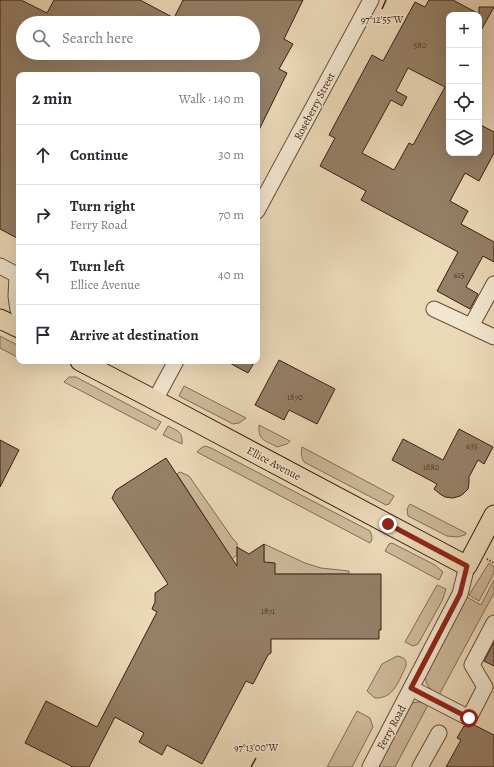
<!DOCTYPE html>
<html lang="en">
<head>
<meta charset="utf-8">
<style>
  :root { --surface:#fff; --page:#f2f2f3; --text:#2b2b33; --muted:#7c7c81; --line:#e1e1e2 }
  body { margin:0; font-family:Alegreya,serif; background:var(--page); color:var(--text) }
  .controls { position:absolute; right:12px; top:12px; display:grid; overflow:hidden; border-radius:8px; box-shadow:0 4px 16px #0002 }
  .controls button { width:36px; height:36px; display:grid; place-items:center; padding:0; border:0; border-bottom:1px solid var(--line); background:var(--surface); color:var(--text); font:20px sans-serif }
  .stop { position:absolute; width:12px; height:12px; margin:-9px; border:3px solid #8f2418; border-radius:50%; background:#fff }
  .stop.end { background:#8f2418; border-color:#fff; box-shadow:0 1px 4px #0008 }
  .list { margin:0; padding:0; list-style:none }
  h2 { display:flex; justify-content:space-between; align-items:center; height:52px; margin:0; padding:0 16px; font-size:17px }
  h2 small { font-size:13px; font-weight:400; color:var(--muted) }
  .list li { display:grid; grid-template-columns:26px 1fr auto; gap:12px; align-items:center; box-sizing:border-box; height:60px; padding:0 16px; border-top:1px solid var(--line) }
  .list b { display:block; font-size:15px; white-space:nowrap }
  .list p { margin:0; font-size:13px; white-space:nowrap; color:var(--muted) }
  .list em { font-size:13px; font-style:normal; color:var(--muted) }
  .icon { flex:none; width:22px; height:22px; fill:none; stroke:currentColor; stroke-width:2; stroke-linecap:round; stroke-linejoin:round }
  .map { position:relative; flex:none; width:494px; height:767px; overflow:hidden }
  .search { position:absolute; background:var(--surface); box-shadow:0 4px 16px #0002; left:16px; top:16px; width:244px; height:44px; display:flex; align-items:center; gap:10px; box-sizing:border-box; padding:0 14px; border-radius:22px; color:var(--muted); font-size:15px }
  .panel { position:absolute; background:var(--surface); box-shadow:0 4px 16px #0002; left:16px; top:72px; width:244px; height:292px; border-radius:8px }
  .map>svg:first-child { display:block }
</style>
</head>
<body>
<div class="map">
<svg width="494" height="767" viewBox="0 0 494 767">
  <rect width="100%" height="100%" fill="#ebd8b7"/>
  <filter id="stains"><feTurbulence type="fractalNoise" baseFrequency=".005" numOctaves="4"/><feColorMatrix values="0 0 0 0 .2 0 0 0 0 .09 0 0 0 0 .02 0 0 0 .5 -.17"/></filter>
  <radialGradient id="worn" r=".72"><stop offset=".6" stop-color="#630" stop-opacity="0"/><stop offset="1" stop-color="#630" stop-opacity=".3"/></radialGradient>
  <path fill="#cdb99b" stroke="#826c56" d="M 0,336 L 19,346 L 19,358 L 0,348 Z
    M 69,377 L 76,377 L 161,422 L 156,430 L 64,382 Z
    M 184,386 L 246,418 L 239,423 L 233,424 L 179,396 Z
    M 259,425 L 290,441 L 287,444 L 277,447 C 265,440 258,441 259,425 Z
    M 168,426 C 178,431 183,432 182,444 L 163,435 Z
    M 205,446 L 211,448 L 370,531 C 372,536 373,539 370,543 L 197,452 L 201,448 Z
    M 302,447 L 394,496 L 389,504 L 386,505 L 304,462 C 301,457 301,453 302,447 Z
    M 180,472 L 189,476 L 233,539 L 237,543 L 237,555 L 232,559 L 177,474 Z
    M 410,504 L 466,533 L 465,535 L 457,537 L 447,536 L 408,516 L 407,509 Z
    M 392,543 L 435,565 L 443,572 L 439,580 L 385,551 L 389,544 Z
    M 264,544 L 305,563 L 321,568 L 349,571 L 349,574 L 275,574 L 264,562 Z
    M 489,563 L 494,567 L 494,573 L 479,601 L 469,595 Z
    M 494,580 L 494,593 L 439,695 C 429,689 426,686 425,674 L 467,597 L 481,605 Z
    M 437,585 L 446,589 L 442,601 L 418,644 L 413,646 L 405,642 Z
    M 397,656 C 403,657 407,659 406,666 C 399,680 394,699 375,698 L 367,691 L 382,664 Z
    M 418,702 L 424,702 L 428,705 L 395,767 L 375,767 L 406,709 L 412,703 Z
    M 357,711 L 370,718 L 373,727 L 352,767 L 327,767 Z"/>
  <path fill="#957f67" stroke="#381f11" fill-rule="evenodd" d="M 0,0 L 21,0 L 47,13 L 54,0 L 140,0 L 174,18 L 183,0 L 303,0 L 284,39 L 293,44 L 279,69 L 287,73 L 257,134 L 257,75 L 19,75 L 19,239 L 0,229 ZM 23,23 L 253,23 L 253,53 L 23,53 Z
    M 429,0 L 453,0 L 479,14 L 479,7 L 494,7 L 479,34 L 479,15 L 449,15 L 449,153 L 479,153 L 479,124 L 494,132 L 494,153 L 479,181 L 465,173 L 450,201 L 468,211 L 461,224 L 494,242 L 494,262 L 483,256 L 466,287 L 478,294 L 470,309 L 437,291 L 458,252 L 361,200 L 366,191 L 320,166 L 335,138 L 329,135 L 372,55 L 383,61 L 415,2 L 425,7 ZM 408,68 L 445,87 L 413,145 L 409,143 L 394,170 L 362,153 L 391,100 L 402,106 L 407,97 L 396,91 Z
    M 279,360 L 335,389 L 317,424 L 289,410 L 284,420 L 255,405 Z
    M 226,361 L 255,361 L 248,373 Z
    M 459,429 L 493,447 L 484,464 L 478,460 L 469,477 L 469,483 L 468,489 L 463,494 L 460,496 L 453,498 L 445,497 L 440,494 L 434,489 L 437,484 L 392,460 L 403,439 L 443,460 Z
    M 0,440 L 19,450 L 0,487 Z
    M 166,458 L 237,566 L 237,547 L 249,554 L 264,544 L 264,562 L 275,563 L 275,574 L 381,574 L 381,630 L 379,630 L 379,639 L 271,639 L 271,653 L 268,655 L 253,684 L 246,681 L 202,764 L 167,745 L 162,755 L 139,742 L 144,733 L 115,717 L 89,767 L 73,767 L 25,743 L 46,701 L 97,727 L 157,612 L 152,609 L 155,602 L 155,593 L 168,584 L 112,498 L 116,490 Z
    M 494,642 L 494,666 L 484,661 Z
    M 474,725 L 494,735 L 494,767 L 446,767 L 461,740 L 457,738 L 464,726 L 469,727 Z"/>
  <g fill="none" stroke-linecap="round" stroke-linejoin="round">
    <g stroke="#654d3a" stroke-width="17">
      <path id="minor" d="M 257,211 L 371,0
        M 0,266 L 17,275 L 16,296 L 18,310
        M 434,309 L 494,337
        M 471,326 L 494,284
        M 155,400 L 176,361
        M 411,688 L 469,718 L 485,687 L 472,665 L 494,623
        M 370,767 L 460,594 L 467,566
        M 420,767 L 439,733"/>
    </g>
    <g stroke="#381f11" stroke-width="21">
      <path id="major" d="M 0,319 L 19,328
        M 80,361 L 172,409 L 467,566 L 494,515"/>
    </g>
    <path stroke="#381f11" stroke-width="2.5" stroke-dasharray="1 2" stroke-linecap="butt" d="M 487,559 L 494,563"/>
    <use href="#minor" stroke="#f2e6d0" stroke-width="15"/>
    <use href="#major" stroke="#ebd8b7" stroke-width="19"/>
  </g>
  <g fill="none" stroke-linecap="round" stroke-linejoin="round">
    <path stroke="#8f2418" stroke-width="5" d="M 388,524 L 467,566 L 460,594 L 411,688 L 469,718"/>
  </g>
  <path fill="none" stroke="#381f11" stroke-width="1.5" d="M 382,9 L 386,0M 251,767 L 256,758"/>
  <g text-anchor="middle" stroke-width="3" stroke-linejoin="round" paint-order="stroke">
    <g font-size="9" fill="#4f3726">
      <text x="420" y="48">580</text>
      <text x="459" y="278">615</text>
      <text x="295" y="400">1870</text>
      <text x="472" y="449">635</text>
      <text x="431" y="470">1880</text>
      <text x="268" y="614">1871</text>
    </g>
    <g font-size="11" fill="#381f11" stroke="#f2e6d0">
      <text transform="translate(314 106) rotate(-62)" y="4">Roseberry Street</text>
      <text transform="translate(274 463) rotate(28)" y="4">Ellice Avenue</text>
      <text transform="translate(391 727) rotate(-62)" y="4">Ferry Road</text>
    </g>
  </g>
  <g font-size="10" text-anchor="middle" fill="#381f11" stroke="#f2e6d0" stroke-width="3" stroke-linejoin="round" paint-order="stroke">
    <text x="382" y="23">97°12'55"W</text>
    <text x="256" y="751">97°13'00"W</text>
  </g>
  <rect width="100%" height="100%" filter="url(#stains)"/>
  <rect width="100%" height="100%" fill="url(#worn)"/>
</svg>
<div class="controls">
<button>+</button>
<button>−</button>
<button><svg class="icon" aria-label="locate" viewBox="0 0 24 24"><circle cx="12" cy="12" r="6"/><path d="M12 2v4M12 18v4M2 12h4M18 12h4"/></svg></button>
<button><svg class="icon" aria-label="layers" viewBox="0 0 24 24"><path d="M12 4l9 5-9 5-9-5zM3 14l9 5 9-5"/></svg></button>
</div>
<div class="stop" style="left:469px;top:718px"></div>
<div class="stop end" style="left:388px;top:524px"></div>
<div class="search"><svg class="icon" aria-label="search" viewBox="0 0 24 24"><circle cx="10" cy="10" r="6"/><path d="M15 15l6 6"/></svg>Search here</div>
<section class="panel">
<h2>2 min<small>Walk · 140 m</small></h2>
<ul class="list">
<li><svg class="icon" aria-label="ahead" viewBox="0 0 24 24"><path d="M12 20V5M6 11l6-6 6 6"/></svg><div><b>Continue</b></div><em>30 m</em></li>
<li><svg class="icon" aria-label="right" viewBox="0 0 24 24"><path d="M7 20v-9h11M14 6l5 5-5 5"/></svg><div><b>Turn right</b><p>Ferry Road</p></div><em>70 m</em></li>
<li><svg class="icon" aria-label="left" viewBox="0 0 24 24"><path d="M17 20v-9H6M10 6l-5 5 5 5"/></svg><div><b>Turn left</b><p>Ellice Avenue</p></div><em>40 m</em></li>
<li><svg class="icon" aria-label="arrive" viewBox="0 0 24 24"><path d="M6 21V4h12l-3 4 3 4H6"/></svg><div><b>Arrive at destination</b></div></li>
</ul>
</section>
</div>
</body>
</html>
